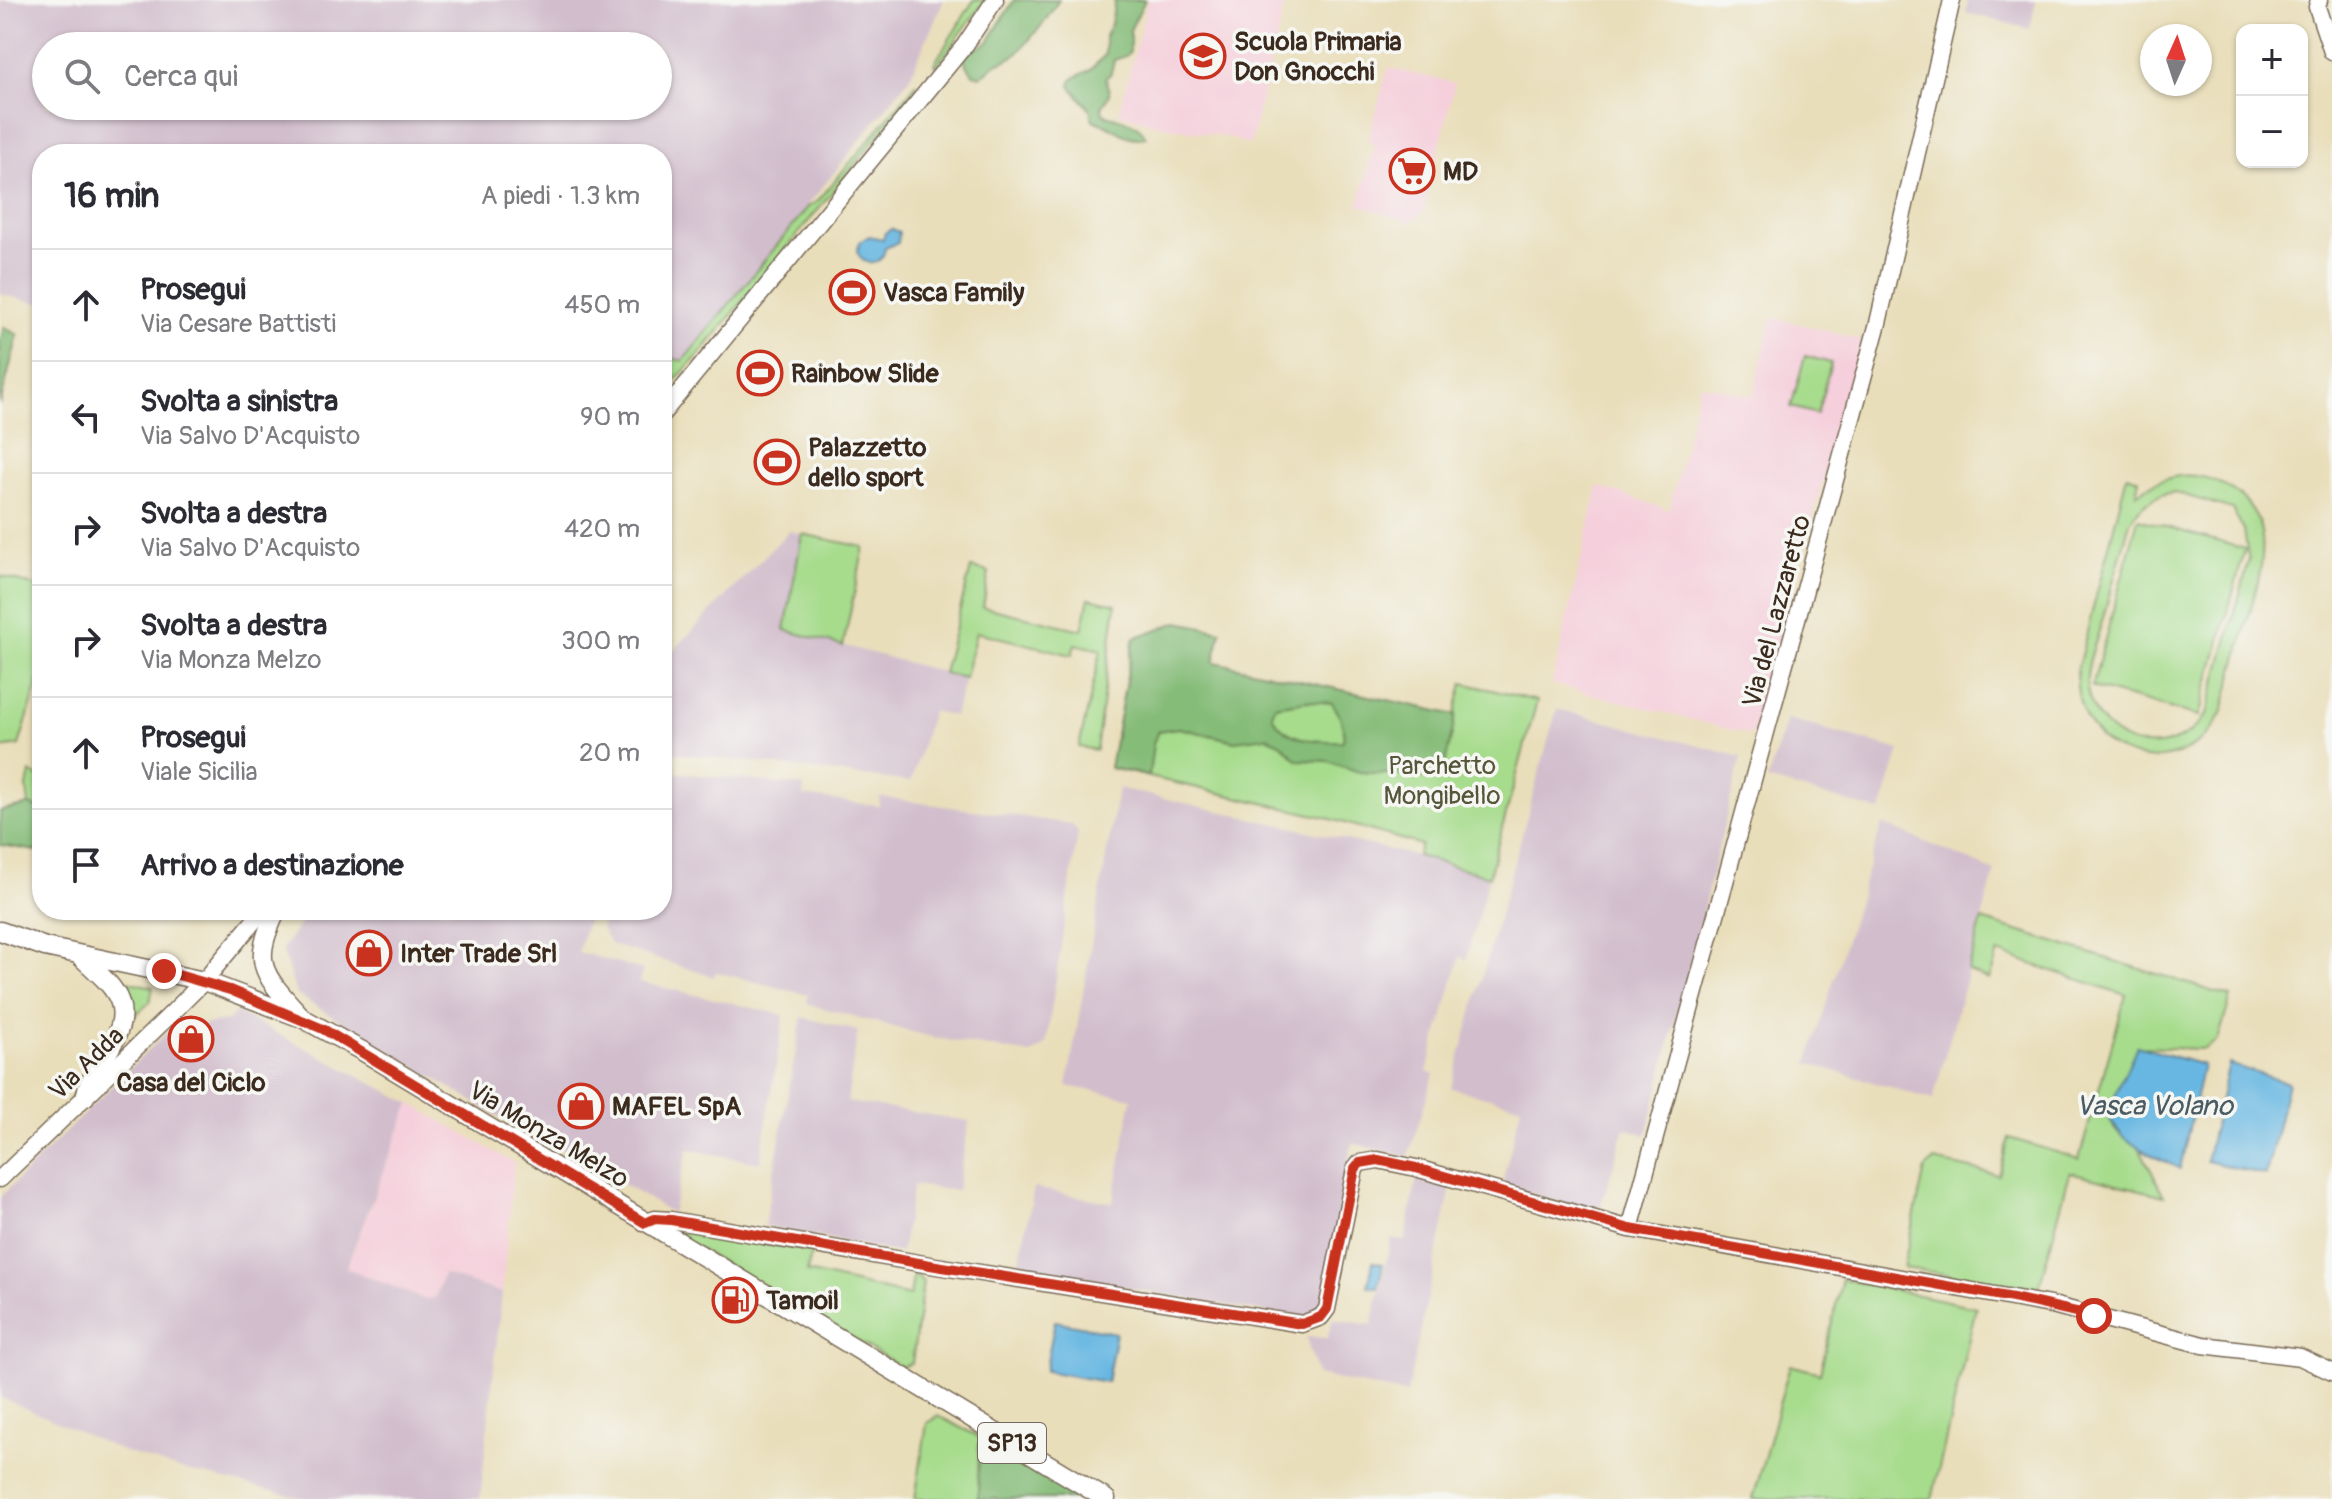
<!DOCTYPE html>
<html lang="it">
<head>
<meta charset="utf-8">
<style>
  :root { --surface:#fff; --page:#f7f7f7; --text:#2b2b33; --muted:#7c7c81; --line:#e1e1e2 }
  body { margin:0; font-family:Pangolin,sans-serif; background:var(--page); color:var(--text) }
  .controls { position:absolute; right:24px; top:24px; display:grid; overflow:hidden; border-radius:16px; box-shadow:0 2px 6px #0004 }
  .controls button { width:72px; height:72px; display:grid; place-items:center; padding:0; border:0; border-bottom:2px solid var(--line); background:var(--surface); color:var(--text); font:40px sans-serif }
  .compass { position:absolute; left:2140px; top:24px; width:72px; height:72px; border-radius:50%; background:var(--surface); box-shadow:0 2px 6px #0004; rotate:3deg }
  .stop { position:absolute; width:24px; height:24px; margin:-18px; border:6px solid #c8321e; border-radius:50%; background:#fff }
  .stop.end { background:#c8321e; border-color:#fff; box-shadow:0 2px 8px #0008 }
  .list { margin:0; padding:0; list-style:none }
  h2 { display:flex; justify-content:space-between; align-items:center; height:104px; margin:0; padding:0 32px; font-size:34px }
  h2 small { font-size:26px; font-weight:400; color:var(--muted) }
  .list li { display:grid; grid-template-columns:52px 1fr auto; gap:24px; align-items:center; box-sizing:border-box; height:112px; padding:0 32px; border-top:2px solid var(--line) }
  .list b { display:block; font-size:30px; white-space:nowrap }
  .list p { margin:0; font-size:26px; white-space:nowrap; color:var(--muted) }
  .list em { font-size:26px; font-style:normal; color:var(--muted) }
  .icon { flex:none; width:44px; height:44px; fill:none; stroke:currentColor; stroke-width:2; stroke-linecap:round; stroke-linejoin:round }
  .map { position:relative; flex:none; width:2332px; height:1499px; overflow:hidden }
  .search { position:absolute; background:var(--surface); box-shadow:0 2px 6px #0004; left:32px; top:32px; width:640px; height:88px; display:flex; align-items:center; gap:20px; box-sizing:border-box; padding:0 28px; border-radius:44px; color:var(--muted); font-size:30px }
  .panel { position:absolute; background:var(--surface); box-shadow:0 2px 6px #0004; left:32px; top:144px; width:640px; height:776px; border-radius:32px }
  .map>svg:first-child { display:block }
</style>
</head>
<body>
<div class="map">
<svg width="2332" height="1499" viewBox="0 0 2332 1499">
  <rect width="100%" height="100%" fill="#f6f6f2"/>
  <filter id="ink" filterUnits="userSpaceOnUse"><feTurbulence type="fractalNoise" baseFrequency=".0125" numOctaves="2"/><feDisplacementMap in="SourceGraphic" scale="16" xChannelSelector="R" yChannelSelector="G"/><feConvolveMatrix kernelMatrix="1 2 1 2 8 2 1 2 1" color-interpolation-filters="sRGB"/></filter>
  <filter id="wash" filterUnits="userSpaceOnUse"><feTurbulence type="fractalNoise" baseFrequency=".006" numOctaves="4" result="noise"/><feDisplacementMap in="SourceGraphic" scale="32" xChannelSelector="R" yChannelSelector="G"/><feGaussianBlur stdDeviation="1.8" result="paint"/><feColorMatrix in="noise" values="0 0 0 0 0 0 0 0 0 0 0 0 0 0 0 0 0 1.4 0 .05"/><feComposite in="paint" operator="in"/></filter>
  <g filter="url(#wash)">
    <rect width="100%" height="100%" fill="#e9deba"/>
    <path fill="#f5cfdb" d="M 1148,0 L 1286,0 L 1250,145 L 1231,138 L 1158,125 L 1119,113 Z
      M 1388,68 L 1455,83 L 1424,211 L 1409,222 L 1358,205 L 1375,144 L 1368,140 Z
      M 1772,317 L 1862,340 L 1752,735 L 1552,684 L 1598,486 L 1669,510 L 1700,384 L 1753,396 Z
      M 410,1103 L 514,1163 L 502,1293 L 443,1274 L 435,1298 L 426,1300 L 346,1269 Z"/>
    <path fill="#d1bdcc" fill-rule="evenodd" d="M 0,0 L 944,0 L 909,79 L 683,361 L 670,358 L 671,351 L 662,350 L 662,154 L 42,154 L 42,304 L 0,294 ZM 46,46 L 658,46 L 658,106 L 46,106 Z
      M 1968,0 L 2036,0 L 2030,29 L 1966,13 Z
      M 789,531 L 802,534 L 785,630 L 965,678 L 954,716 L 932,711 L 911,782 L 662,751 L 662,653 L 667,657 Z
      M 1557,709 L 1741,757 L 1647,1135 L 1625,1128 L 1598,1215 L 1502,1184 L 1521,1106 L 1451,1088 Z
      M 1787,719 L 1900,750 L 1881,811 L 1767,780 Z
      M 662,771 L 804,786 L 803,796 L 879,806 L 880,797 L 1071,824 L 1078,832 L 1046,1045 L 1031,1054 L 935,1038 L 807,1004 L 808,995 L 716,972 L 714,977 L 610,944 L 601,928 L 606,910 L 662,910 Z
      M 1118,788 L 1417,856 L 1489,876 L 1466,960 L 1460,957 L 1428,1068 L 1427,1071 L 1434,1074 L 1408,1157 L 1352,1143 L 1323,1303 L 1304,1319 L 1018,1268 L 1034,1188 L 1113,1203 L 1132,1098 L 1067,1086 Z
      M 1882,824 L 1995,871 L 1933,1100 L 1808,1063 Z
      M 310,910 L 590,910 L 578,952 L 643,970 L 639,982 L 784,1015 L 760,1163 L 688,1149 L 672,1213 L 540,1135 L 536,1140 L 296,994 L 282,949 Z
      M 236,1012 L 410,1103 L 346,1268 L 426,1300 L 435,1298 L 443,1274 L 502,1293 L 480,1499 L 307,1499 L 178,1469 L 122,1451 L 0,1397 L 0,1197 L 171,1028 L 228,1021 Z
      M 802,1017 L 858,1031 L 847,1102 L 969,1121 L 957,1191 L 913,1185 L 901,1253 L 764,1226 Z
      M 1417,1177 L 1449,1186 L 1450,1193 L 1407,1394 L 1317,1375 L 1306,1337 L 1327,1338 L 1333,1319 L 1372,1325 L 1391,1239 L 1405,1241 Z"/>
    <path fill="#a7dc8d" stroke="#718356" stroke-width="2" fill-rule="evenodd" d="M 974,0 L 985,0 L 936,67 L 934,64 Z
      M 917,83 L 915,91 L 698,356 L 662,394 L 662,386 L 672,377 L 665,369 L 670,358 L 683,361 L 808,207 L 818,201 Z
      M 1805,356 L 1831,363 L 1817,414 L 1791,407 Z
      M 2127,475 L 2139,479 L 2136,494 C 2159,477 2189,469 2217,482 C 2283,511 2262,569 2247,622 C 2239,652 2231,681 2223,711 C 2183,793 2071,761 2077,671 ZM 2174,492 L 2232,509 L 2244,530 L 2249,561 L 2207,714 C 2192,735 2170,748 2144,745 C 2115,741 2091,717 2087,688 C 2085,668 2094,647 2100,628 C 2110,593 2120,557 2130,522 C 2140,504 2154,495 2174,492 Z
      M 2138,519 L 2245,549 L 2199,716 L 2092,687 Z
      M 802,534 L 864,547 L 843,646 L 785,630 Z
      M 971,568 L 989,572 L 983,607 L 1082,630 L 1089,598 L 1116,604 L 1096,750 L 1079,747 L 1101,650 L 1075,644 L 1072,655 L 976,632 L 965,678 L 943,673 Z
      M 0,576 L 42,588 L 42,671 L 19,745 L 0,748 Z
      M 1178,622 L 1221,631 L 1214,662 L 1455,715 L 1463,683 L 1537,701 L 1489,876 L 1417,856 L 1421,845 L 1324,817 L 1110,768 L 1134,638 Z
      M 30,772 L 42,779 L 42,809 L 29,805 L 27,787 Z
      M 1982,920 L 2231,997 L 2218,1040 L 2204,1049 L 2137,1047 L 2107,1113 L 2115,1130 L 2140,1149 L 2164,1196 L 2070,1172 L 2039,1288 L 1903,1268 L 1925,1169 L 1934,1161 L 1999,1175 L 2009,1138 L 2079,1159 L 2126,995 L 1998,953 L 1989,980 L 1968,971 Z
      M 117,979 L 153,987 L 150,1002 L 133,1017 L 127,1016 L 124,995 Z
      M 682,1230 L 812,1251 L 807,1272 L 910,1296 L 914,1272 L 923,1282 L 912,1363 L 902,1367 L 680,1238 Z
      M 1842,1279 L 1976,1307 L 1932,1499 L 1753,1499 L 1790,1365 L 1820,1373 Z
      M 938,1416 L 993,1444 L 979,1443 L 978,1499 L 915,1499 L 927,1423 Z"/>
    <path fill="#85bc78" stroke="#60734b" stroke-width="2" fill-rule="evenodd" d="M 1014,0 L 1059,0 L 1043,24 L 1015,56 L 996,64 L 986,73 L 980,76 L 973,74 L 965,62 L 965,55 L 988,42 Z
      M 1115,0 L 1145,0 L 1130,30 L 1130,51 L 1126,56 L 1114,60 L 1111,73 L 1106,78 C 1108,97 1114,87 1102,107 L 1103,114 C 1119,120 1137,119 1146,137 C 1128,141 1121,132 1106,125 C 1102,123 1097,122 1093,120 L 1090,109 L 1070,86 L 1072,79 L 1090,70 L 1105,55 L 1105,36 L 1111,24 Z
      M 4,327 L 18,335 L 0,405 L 0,341 Z
      M 1178,622 L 1221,631 L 1214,662 L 1456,715 L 1442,778 L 1359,772 L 1328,761 L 1297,760 L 1280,743 L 1267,737 L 1235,741 L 1179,728 L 1158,731 L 1153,744 L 1149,776 L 1110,768 L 1134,638 ZM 1308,701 L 1332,703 C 1340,714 1345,728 1343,741 C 1316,742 1285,741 1272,715 L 1275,706 Z
      M 29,805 L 42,809 L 42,852 L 0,845 L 0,811 Z
      M 979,1443 L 993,1444 L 1081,1499 L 978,1499 Z"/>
    <path fill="#67b7e2" stroke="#517080" stroke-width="2" d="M 891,229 L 899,232 L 898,243 L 885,248 C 883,266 864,269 857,251 L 860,242 L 869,236 L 883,239 L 885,233 Z
      M 852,276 L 864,278 L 867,288 L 859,299 L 847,302 L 835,285 Z
      M747 372a14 14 0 1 1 28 0a14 14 0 1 1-28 0Z
      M 2137,1046 L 2203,1065 L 2180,1169 C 2152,1155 2121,1144 2107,1114 Z
      M 2229,1064 L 2288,1083 L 2266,1175 L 2206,1161 Z
      M 1373,1262 L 1383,1264 L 1378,1288 L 1368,1286 Z
      M 1055,1321 L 1116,1333 L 1107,1382 L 1045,1371 Z"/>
  </g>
  <g filter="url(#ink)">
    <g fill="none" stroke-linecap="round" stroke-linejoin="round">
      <g stroke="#786955" stroke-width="19">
        <path id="secondary" d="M 2319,0 L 2317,7 L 2332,52
          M 662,414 L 965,45 L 995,0
          M 0,1179 L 172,1013 L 204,981 L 263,910
          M 645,1223 L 655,1219 L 671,1220 L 936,1266 L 1302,1324 L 1321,1317 L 1327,1309 L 1355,1169 L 1360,1163 L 1378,1160 L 1416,1168 L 1630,1229 L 2056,1306 L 2203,1345 L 2300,1357 L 2332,1372
          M 1630,1229 L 1878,323 L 1952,0"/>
      </g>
      <g stroke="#786955" stroke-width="21">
        <path id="primary" d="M 277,910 C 251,963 262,973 299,1014
          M 0,931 L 45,947 L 204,981 L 304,1019 L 364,1052 L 1106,1499
          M 79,955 C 118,991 138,1005 105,1057 C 97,1070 88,1082 85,1097"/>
      </g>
      <use href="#secondary" stroke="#fff" stroke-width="16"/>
      <use href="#primary" stroke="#fff" stroke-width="18"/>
    </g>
  </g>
  <g fill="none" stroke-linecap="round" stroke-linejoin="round" filter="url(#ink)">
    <path stroke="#c8321e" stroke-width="10" d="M 164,971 L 230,990 L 323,1029 L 645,1223 L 655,1219 L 671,1220 L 936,1266 L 1302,1324 L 1321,1317 L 1327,1309 L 1355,1169 L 1360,1163 L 1378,1160 L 1416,1168 L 1630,1229 L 2013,1298 L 2094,1316"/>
  </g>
  <defs>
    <g id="school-ring" transform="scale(2.3)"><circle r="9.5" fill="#f6f6f2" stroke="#c8321e" stroke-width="1.5"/><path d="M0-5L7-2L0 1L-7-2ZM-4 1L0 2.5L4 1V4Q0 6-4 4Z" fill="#c8321e"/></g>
    <g id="supermarket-ring" transform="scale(2.3)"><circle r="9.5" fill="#f6f6f2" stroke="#c8321e" stroke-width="1.5"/><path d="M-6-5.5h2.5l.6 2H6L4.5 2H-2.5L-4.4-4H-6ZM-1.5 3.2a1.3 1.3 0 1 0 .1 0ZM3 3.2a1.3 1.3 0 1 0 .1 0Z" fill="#c8321e"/></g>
    <g id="stadium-ring" transform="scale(2.3)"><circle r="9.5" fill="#f6f6f2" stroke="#c8321e" stroke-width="1.5"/><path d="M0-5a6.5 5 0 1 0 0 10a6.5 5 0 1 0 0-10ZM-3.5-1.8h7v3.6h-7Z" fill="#c8321e"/></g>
    <g id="shop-ring" transform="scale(2.3)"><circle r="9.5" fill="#f6f6f2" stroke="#c8321e" stroke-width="1.5"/><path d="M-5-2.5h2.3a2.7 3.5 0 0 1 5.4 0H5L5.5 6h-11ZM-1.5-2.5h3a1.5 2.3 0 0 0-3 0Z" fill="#c8321e"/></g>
    <g id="fuel-ring" transform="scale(2.3)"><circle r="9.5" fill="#f6f6f2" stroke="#c8321e" stroke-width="1.5"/><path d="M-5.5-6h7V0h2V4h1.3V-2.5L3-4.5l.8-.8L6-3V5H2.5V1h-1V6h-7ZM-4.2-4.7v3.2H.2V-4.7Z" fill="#c8321e"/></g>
  </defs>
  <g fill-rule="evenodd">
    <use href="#school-ring" x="1203" y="56"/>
    <use href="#supermarket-ring" x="1412" y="171"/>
    <use href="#stadium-ring" x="852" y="292"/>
    <use href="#stadium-ring" x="760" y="373"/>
    <use href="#stadium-ring" x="777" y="462"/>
    <use href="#shop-ring" x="369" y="953"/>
    <use href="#shop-ring" x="191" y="1039"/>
    <use href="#shop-ring" x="581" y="1106"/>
    <use href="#fuel-ring" x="735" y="1300"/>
  </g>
  <g text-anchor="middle" stroke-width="7" stroke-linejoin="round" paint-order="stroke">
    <rect fill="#f6f6f2" stroke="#73675e" stroke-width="2" x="978" y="1423" width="68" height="40" rx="6"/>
    <g font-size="24" font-weight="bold" fill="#3b2a1e">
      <text x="1012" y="1451">SP13</text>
    </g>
    <g font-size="26" font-weight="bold" fill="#3b2a1e" stroke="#f6f6f2" text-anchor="start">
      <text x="1234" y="50">Scuola Primaria<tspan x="1234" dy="30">Don Gnocchi</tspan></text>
      <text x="1443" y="180">MD</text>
      <text x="883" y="301">Vasca Family</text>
      <text x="791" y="382">Rainbow Slide</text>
      <text x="808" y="456">Palazzetto<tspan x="808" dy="30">dello sport</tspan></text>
      <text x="400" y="962">Inter Trade Srl</text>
      <text x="191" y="1091" text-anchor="middle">Casa del Ciclo</text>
      <text x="612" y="1115">MAFEL SpA</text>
      <text x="766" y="1309">Tamoil</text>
    </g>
    <g font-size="26" fill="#3b2a1e" stroke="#f6f6f2">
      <text transform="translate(1776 611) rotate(-75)" y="9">Via del Lazzaretto</text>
      <text transform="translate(86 1063) rotate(-44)" y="9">Via Adda</text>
      <text transform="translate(549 1134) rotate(31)" y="9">Via Monza Melzo</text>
    </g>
    <g font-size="26" fill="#56563a" stroke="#f6f6f2">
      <text x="1442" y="774">Parchetto<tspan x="1442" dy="30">Mongibello</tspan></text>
    </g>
    <g font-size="28" font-style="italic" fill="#4a5b63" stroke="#f6f6f2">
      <text x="2154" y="1115">Vasca Volano</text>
    </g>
  </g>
</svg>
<div class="controls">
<button>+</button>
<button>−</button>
</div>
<svg class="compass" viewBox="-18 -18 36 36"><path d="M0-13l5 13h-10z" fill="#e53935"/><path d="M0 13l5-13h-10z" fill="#7c7c81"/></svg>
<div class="stop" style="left:2094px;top:1316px"></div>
<div class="stop end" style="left:164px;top:971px"></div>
<div class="search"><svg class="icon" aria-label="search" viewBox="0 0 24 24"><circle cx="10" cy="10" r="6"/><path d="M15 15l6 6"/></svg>Cerca qui</div>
<section class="panel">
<h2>16 min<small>A piedi · 1.3 km</small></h2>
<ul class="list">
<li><svg class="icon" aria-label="ahead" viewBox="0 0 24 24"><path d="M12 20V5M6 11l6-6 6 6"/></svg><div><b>Prosegui</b><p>Via Cesare Battisti</p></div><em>450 m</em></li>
<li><svg class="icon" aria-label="left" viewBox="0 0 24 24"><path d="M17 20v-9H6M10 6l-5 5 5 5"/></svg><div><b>Svolta a sinistra</b><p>Via Salvo D'Acquisto</p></div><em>90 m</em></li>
<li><svg class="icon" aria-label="right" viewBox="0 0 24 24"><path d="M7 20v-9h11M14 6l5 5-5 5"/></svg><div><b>Svolta a destra</b><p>Via Salvo D'Acquisto</p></div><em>420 m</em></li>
<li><svg class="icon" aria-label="right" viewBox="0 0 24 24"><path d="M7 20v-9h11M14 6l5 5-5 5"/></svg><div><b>Svolta a destra</b><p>Via Monza Melzo</p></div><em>300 m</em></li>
<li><svg class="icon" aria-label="ahead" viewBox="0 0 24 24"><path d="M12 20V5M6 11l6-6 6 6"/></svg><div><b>Prosegui</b><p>Viale Sicilia</p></div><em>20 m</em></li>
<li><svg class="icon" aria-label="arrive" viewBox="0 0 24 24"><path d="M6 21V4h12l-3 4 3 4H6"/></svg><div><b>Arrivo a destinazione</b></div></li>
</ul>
</section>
</div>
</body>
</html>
